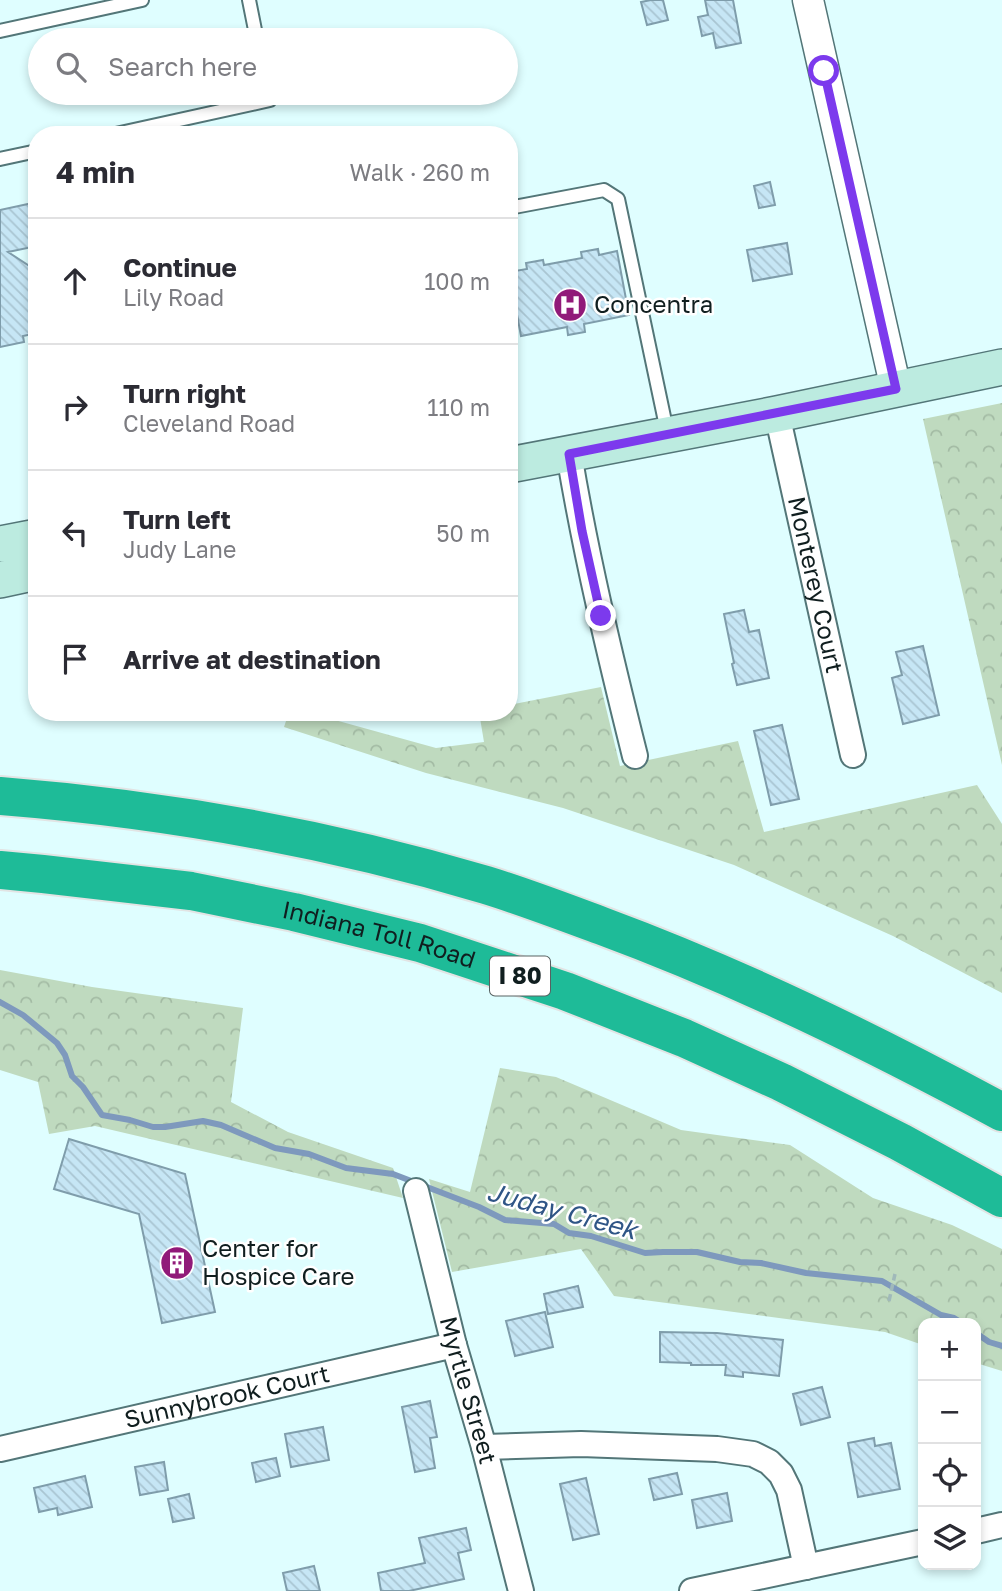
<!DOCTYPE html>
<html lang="en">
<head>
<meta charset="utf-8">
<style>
  :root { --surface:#fff; --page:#f7f7f7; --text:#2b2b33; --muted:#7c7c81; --line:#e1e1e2 }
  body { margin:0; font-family:"Golos Text",sans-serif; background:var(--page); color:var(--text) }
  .controls { position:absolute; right:21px; bottom:21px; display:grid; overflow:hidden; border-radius:14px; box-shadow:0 4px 10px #0003 }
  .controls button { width:63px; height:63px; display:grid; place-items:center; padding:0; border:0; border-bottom:2px solid var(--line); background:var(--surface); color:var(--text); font:35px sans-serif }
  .stop { position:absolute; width:21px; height:21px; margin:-16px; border:5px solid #7c3aed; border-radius:50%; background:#fff }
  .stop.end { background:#7c3aed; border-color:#fff; box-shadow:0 2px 7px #0008 }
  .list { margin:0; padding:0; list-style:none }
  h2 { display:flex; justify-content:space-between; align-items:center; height:91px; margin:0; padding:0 28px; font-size:30px }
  h2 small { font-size:23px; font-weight:400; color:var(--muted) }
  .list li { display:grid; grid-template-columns:46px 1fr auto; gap:21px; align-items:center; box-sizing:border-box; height:126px; padding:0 28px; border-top:2px solid var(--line) }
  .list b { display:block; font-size:26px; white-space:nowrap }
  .list p { margin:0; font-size:23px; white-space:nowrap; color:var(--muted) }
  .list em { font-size:23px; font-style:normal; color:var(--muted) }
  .icon { flex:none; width:38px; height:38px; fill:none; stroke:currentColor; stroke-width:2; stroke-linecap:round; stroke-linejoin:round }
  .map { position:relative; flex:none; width:1002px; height:1591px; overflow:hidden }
  .search { position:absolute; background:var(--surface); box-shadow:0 4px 10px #0003; left:28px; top:28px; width:490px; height:77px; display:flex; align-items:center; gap:18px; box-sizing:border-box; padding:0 24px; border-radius:38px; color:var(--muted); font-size:26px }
  .panel { position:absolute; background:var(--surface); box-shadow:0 4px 10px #0003; left:28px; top:126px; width:490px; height:595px; border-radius:28px }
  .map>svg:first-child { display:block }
</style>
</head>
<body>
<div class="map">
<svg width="1002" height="1591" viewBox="0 0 1002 1591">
  <defs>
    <pattern id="forest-crowns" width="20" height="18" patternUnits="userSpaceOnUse" patternTransform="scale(1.75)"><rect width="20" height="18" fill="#bfdabf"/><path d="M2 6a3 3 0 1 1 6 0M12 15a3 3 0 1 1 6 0" fill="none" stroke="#a3bba4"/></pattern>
    <pattern id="building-back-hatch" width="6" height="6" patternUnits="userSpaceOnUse" patternTransform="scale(1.75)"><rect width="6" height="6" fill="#c6e6f5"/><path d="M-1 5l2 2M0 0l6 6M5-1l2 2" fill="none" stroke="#a9c5d2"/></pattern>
  </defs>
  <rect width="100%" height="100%" fill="#dffeff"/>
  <path fill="url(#forest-crowns)" d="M 1002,403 L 1002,765 L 923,419 Z
    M 601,687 L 620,766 L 738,741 L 764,832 L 977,785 L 1002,824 L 1002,993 L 893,936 L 734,865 L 563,808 L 426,773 L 284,727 L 289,712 L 306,712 L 436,748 L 484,742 L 479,712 L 509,712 L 509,705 Z
    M 0,970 L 92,987 L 243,1008 L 231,1102 L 288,1132 L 393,1168 L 403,1198 L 95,1126 L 49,1134 L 38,1082 L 0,1070 Z
    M 500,1068 L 556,1077 L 681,1130 L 790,1145 L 873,1198 L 952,1225 L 1002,1249 L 1002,1371 L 976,1363 L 976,1323 L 923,1323 L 923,1345 L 885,1332 L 614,1296 L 581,1249 L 452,1272 L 429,1179 L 470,1192 Z"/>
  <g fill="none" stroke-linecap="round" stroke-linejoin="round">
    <path stroke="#7e99bd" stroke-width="6" d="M 0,1002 L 23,1015 L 57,1043 L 65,1055 L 72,1076 L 83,1087 L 102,1115 L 130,1120 L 153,1127 L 165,1127 L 203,1121 L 221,1125 L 275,1148 L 309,1154 L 346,1168 L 393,1174 L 479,1207 L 505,1220 L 554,1224 L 569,1233 L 591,1236 L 645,1253 L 663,1252 L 697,1252 L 740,1262 L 761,1263 L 806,1273 L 882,1281 L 941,1315 L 954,1318 L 962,1323
      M 976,1333 L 989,1342 L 1002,1346"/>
  </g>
  <path fill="url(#building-back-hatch)" stroke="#7f9dab" stroke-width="2" d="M 651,0 L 663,0 L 668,20 L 647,25 L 641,2 Z
    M 705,0 L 733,0 L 741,43 L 716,48 L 713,33 L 702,36 L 698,17 L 708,15 Z
    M 770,182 L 775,205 L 759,208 L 754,186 Z
    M 37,202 L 37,246 L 8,252 L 37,271 L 37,305 L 32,307 L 37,333 L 23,336 L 24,342 L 0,347 L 0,210 Z
    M 787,243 L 792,274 L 753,281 L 747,250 Z
    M 598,249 L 599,255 L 617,251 L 629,315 L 584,324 L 585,332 L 568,335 L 567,327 L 521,336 L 509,272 L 527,269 L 526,263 L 543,260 L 544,265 L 582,258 L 581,252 Z
    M 744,610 L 749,632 L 759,630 L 769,678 L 737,685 L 732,664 L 734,663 L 724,614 Z
    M 923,646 L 939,715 L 903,724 L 892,678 L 902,675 L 896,652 Z
    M 782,725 L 799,799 L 771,805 L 754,731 Z
    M 69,1139 L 185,1174 L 215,1312 L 162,1323 L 139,1214 L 54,1189 Z
    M 578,1286 L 583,1307 L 548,1314 L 544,1294 Z
    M 545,1312 L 553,1347 L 515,1356 L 506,1321 Z
    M 660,1332 L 717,1333 L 783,1340 L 779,1376 L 743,1372 L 743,1377 L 725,1375 L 726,1365 L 691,1365 L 691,1363 L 660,1362 Z
    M 822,1387 L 830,1417 L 801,1425 L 793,1394 Z
    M 430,1401 L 437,1437 L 430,1438 L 435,1468 L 415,1472 L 402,1407 Z
    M 323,1427 L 329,1460 L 291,1467 L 285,1434 Z
    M 874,1438 L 875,1446 L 891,1443 L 900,1489 L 858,1497 L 848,1443 Z
    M 276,1458 L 280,1476 L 256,1482 L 252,1463 Z
    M 164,1462 L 168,1490 L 140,1495 L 135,1467 Z
    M 677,1473 L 682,1494 L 654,1500 L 649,1479 Z
    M 85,1476 L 92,1507 L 58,1515 L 57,1508 L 39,1512 L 34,1488 Z
    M 586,1478 L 599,1534 L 573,1540 L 560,1484 Z
    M 727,1493 L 732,1521 L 697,1528 L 692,1500 Z
    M 189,1494 L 194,1518 L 173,1522 L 168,1499 Z
    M 466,1528 L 471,1550 L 458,1553 L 464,1579 L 409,1591 L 381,1591 L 378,1573 L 425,1563 L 419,1538 Z
    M 314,1566 L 320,1591 L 287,1591 L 283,1573 Z"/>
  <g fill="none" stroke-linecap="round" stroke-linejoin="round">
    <g stroke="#537678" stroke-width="16">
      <path id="service" d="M 249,0 L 257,40
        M 0,31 L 142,0
        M 111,135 L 270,100 L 269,93
        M 0,159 L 37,151
        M 509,208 L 604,190 L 618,199 L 667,431"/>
    </g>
    <g stroke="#537678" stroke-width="28">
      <g id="minor">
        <path id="s1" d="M 777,414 L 853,755"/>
        <path d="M 569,454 C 586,556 610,656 635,756"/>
        <path id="s2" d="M 416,1191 L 454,1345 L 484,1447 L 521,1591"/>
        <path d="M 484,1447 L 581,1444 L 717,1449 L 753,1454 L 769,1462 L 781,1474 L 789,1490 L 806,1567"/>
        <path id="s3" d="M 0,1449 L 454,1345"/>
        <path d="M 976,1531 L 1002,1525"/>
        <path d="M 692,1591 L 923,1542"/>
      </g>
    </g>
    <g stroke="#537678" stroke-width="33">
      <path id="tertiary" d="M 808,0 L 896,389"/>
    </g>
    <g stroke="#537678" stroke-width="38">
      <path id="secondary" d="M 509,465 L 777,414 L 1002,367
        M 0,544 L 37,537
        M 0,580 L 37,572"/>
    </g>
    <g stroke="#e2e4e4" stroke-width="42">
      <g id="motorway">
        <path d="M 0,796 C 164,809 328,838 486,885 C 525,897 564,912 602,926 C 740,977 872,1042 1002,1112"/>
        <path id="s4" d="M 0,870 L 43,874 L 191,891 L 294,912 L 420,943 L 565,991 L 684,1038 L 781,1082 L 900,1142 L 1002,1198"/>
      </g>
    </g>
    <path stroke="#a0b9ba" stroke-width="3.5" stroke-dasharray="7 3.5" stroke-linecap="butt" d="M 889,1301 L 895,1274"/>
    <use href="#service" stroke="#fff" stroke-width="12"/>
    <use href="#minor" stroke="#fff" stroke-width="24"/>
    <use href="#tertiary" stroke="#fff" stroke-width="30"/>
    <use href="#secondary" stroke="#bcebe0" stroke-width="35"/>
    <use href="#motorway" stroke="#1ebb98" stroke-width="38"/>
  </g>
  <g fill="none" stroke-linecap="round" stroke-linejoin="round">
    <path stroke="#7c3aed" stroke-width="9" d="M 601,616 L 582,531 L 569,454 L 896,389 L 824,71"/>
  </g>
  <defs>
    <g id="hospital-disc" transform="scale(1.75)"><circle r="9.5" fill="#911a79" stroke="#fff"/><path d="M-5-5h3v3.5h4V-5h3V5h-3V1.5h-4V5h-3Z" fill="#fff"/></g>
    <g id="building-disc" transform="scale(1.75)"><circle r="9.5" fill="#911a79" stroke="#fff"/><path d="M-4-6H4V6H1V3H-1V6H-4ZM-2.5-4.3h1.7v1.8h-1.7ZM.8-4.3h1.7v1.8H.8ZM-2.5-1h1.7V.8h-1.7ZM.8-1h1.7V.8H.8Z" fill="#fff"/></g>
  </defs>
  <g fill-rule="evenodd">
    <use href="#hospital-disc" x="570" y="305"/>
    <use href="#building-disc" x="177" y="1263"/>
  </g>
  <g text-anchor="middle" stroke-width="5" stroke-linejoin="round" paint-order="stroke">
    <rect fill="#fff" stroke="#586262" stroke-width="2" x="490" y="956.5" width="60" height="39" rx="5"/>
    <g font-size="23" font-weight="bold" fill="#101e1f">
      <text x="520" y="984">I 80</text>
    </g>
    <g font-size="24" fill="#101e1f" stroke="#fff" text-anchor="start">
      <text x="594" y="313">Concentra</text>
      <text x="202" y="1257">Center for<tspan x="202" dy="28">Hospice Care</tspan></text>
    </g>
    <g font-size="24" fill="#101e1f" stroke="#fff">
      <text dy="8" stroke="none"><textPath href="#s1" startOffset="175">Monterey Court</textPath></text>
      <text dy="8" stroke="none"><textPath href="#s4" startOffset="385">Indiana Toll Road</textPath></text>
      <text dy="8" stroke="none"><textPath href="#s2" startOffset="206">Myrtle Street</textPath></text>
      <text dy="8" stroke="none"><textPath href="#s3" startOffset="233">Sunnybrook Court</textPath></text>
    </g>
    <g font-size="26" font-style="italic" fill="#2f5586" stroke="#fff">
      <text transform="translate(562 1211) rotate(15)" y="9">Juday Creek</text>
    </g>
  </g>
</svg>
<div class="controls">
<button>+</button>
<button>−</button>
<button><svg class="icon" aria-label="locate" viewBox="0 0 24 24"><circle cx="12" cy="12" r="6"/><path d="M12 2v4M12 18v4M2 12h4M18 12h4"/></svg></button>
<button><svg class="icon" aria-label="layers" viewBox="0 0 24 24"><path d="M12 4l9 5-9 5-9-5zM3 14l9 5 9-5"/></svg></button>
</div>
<div class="stop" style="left:824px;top:71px"></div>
<div class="stop end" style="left:601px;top:616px"></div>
<div class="search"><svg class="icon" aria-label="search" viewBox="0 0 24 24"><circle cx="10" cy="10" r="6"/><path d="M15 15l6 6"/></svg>Search here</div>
<section class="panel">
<h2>4 min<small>Walk · 260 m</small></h2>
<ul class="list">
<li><svg class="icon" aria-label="ahead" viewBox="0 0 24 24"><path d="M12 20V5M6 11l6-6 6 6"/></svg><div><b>Continue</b><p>Lily Road</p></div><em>100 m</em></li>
<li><svg class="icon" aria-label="right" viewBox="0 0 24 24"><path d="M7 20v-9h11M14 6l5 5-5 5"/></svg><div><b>Turn right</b><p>Cleveland Road</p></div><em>110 m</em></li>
<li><svg class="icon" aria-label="left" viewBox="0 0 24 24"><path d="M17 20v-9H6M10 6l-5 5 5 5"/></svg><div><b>Turn left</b><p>Judy Lane</p></div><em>50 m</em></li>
<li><svg class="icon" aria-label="arrive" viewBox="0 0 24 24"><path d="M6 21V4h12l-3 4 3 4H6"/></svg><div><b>Arrive at destination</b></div></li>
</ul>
</section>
</div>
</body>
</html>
